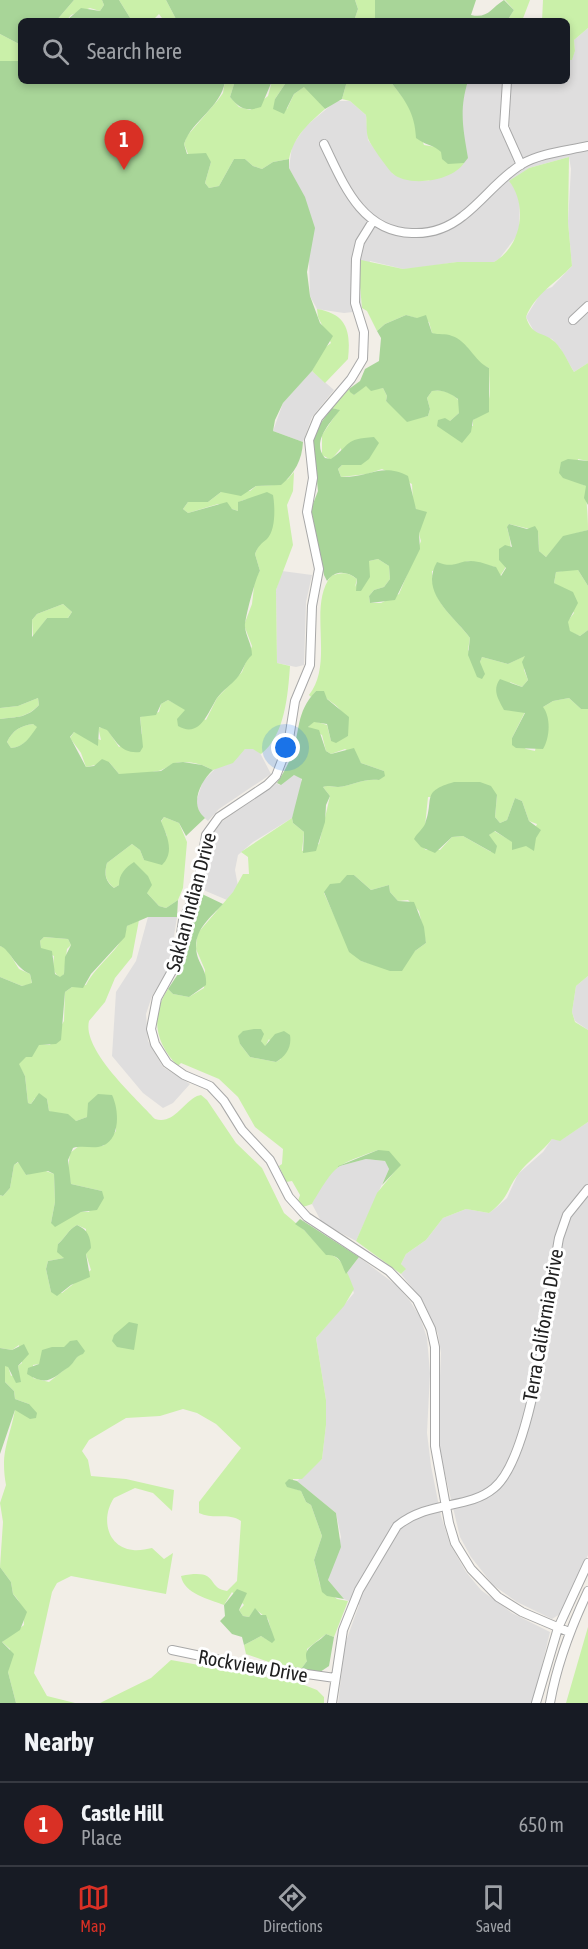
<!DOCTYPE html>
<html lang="en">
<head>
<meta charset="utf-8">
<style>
  :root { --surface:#171b24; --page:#20242c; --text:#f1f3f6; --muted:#9ea1a6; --line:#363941; --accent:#d93025 }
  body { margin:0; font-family:"Asap Condensed",sans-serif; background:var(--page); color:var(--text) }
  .you { position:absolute; left:286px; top:748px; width:21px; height:21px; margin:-15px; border:4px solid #fff; border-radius:50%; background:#1a73e8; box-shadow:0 0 0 9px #1a73e833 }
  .badge { display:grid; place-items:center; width:39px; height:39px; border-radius:50%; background:var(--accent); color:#fff; font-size:20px; font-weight:700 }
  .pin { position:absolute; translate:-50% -50px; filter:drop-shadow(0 2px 3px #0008) }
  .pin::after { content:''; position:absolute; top:32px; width:21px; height:18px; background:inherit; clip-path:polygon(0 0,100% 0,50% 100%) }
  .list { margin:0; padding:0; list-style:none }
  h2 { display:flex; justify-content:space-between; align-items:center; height:78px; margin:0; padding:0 24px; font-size:26px }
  h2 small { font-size:20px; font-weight:400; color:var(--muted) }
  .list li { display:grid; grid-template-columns:39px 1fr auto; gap:18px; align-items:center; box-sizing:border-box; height:84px; padding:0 24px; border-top:2px solid var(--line) }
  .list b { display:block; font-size:22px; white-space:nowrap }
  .list p { margin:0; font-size:20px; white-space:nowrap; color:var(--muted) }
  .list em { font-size:20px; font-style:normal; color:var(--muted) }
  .icon { flex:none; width:33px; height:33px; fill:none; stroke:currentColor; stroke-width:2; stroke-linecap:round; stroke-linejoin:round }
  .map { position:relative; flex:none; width:588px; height:1703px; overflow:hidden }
  .search { position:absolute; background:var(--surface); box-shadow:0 3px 9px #0003; left:18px; right:18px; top:18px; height:66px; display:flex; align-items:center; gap:15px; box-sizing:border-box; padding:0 21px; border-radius:9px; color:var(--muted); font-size:22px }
  .sheet { height:162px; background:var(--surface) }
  nav { display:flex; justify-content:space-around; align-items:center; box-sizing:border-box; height:84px; border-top:2px solid var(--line); background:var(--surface); font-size:16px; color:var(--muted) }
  nav a { display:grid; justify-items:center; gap:3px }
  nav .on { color:var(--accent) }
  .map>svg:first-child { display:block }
</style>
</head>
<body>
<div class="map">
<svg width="588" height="1703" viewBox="0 0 588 1703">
  <rect width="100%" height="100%" fill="#f2eee7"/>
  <path fill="#dfdede" d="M 588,28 L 588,363 L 574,372 L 560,348 L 552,339 L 535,333 L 526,317 L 542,291 L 552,287 L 572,266 L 568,222 L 571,169 L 569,157 L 529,168 L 510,181 L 520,197 L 519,233 L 499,259 L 494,262 L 457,262 L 417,268 L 403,269 L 370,261 L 360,290 L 362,311 L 344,313 L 317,309 L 310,296 L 309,260 L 298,185 L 289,168 L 292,146 L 306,126 L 336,101 L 350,101 L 366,115 L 368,140 L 393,174 L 407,179 L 429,181 L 464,136 L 461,120 L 463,95 L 468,81 L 567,81 L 567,60 L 572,59 L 575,51 L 574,40 Z
    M 312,371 L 334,390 L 312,417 L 303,442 L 273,431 L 283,403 Z
    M 282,571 L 312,575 L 306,602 L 304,665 L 296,667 L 277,663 L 276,590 Z
    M 253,748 L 259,751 L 271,774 L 219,809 L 208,821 L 200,814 L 196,802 L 203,781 L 217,767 L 226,765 L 245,749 Z
    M 294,775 L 301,777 L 302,787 L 292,818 L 253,842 L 238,855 L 235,870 L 238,886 L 227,900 L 201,889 L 205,852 L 217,825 L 277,783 L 279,785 Z
    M 156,916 L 177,917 L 169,968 L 152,996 L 146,1014 L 148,1041 L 163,1067 L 190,1084 L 173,1103 L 163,1108 L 143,1093 L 112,1056 L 116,992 L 136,961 L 148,917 Z
    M 588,976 L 588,1030 L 575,1021 L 572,1012 L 576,986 Z
    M 588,1122 L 588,1555 L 560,1614 L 552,1619 L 517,1602 L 493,1585 L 471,1557 L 460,1537 L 440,1453 L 438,1421 L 441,1353 L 438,1334 L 423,1301 L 401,1274 L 405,1270 L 401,1264 L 406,1254 L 426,1240 L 443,1218 L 466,1209 L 489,1213 L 497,1207 L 507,1198 L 518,1174 L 543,1152 L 552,1139 L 561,1140 Z
    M 366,1159 L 385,1161 L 389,1169 L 356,1241 L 322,1223 L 312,1204 L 320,1187 L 336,1167 Z
    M 359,1257 L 396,1285 L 410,1301 L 420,1317 L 427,1338 L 430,1373 L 427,1433 L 431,1466 L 441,1516 L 450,1544 L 466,1572 L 481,1590 L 512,1613 L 550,1632 L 533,1703 L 338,1703 L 345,1644 L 359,1605 L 344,1599 L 328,1580 L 341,1537 L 336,1513 L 297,1481 L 322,1459 L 326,1425 L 326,1400 L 316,1338 L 354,1293 L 346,1274 Z"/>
  <path fill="#caf0a9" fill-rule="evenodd" d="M 74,0 L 102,0 L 104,5 L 100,11 L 90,8 L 71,15 L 66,21 L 56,21 Z
    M 119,0 L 166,0 L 177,21 L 164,21 L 159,14 L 152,21 L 132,21 Z
    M 355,0 L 375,0 L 375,21 L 354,21 L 358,9 Z
    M 505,0 L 530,0 L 522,21 L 507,21 L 514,10 Z
    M 543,0 L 588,0 L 588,28 L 574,40 L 575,51 L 572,60 L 567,60 L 567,21 L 542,21 Z
    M 0,34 L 21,45 L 21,61 L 0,61 Z
    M 225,81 L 235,81 L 230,97 L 239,107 L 250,110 L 268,96 L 272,81 L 287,81 L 275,99 L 287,109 L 294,94 L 305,86 L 325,109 C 308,124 294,136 289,159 L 273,162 L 262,169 L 253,166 L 245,159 L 234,159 L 219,186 L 209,188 L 205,183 L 211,162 L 197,154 L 188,154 L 184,144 L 187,136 L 218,100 L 223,93 Z
    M 347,81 L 390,81 L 408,104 L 424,145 L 436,147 L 453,162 L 464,163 C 453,181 408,188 392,173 C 388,169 369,143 368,138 C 366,131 367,122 366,115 L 350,101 L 342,99 Z
    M 569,157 L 568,222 L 572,266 C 556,283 535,294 526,317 C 532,337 543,331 555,342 C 563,350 568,362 574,372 L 588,363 L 588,461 L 578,459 L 575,481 L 586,486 C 586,501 588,514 588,530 L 563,537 L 546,557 L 539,551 L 538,531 L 509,524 L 507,528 C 513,546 512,560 500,576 L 495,567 L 469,561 L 432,571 C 431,603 453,615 470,638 L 468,650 L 480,662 L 482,657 L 508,664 L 526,655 L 524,670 L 528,680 L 522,687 L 510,682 L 525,712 L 512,738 L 526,749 L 535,751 L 543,707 L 553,701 L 569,698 L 581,709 L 588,709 L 588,976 L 576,986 L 572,1012 L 575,1022 L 588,1030 L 588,1122 L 560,1141 L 552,1139 C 542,1152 529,1160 519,1173 C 506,1190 509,1198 489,1213 L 466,1209 L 443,1218 L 426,1240 L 406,1254 L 401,1264 L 406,1269 L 401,1274 L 356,1241 L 377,1193 L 400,1165 L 378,1150 C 334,1166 336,1164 312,1204 L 303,1207 L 298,1201 L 300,1195 L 292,1181 L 286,1182 L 279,1166 L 282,1164 L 283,1149 L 255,1127 L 238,1097 L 219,1079 L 181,1063 L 178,1066 C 155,1043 150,1016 168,989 L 173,994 L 189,997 L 204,988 L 205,970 L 196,949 L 197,934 L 233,892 L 243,874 L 249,874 L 248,857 L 241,852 L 292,818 L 293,823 L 304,832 L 302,851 L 319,844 L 330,796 L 323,787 C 329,785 332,787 338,787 C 352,786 363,778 379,780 L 384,771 L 361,763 L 356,755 L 345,749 L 331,754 L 326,751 L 322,735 L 308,727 L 314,721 L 327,725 L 331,741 L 348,736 C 345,707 339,708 316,691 L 311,697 L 309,695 C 335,662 307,607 331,576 C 342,572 348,572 357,579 L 355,587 L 369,561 L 378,559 L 389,566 L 390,579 L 384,587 L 374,590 L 369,596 L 370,603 L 381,603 L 399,594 L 421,541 L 419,534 L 422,520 L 413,503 L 412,484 L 382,469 L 367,474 L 341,477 L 338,469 L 342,465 L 341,448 L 331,460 L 322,455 L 322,435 L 339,410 L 332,408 L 349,389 L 354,395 L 366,385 L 375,389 L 383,388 L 387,396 L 386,401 C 406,415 400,422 428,416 L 430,409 L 427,398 L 432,391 C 442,389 455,393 460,403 L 459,413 L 450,421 L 438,420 L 473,426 L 473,420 C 495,407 489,391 489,368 L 480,364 L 466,346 L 432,333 L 429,322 L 406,315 L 385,324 L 377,331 L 367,311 L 362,308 L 359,275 L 361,260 L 403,269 L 457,262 L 494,262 C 522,246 528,205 509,181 L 529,168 ZM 497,795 L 495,817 L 500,823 L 507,820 L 515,798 L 522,801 L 529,821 L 537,824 L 527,846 L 520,846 L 494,831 L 489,835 L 491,852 L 463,836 L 452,837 L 440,850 L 426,850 L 415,839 L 425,826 L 428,797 ZM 354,875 L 371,890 L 389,885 L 390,892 L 398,901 L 408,900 L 419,911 L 426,943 L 415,951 L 375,965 L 361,961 L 338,924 L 324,893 ZM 269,1039 L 281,1059 L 276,1062 L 250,1057 L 240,1044 L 261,1041 L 265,1047 Z
    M 317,309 C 347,314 351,331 348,359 L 325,383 L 312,371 L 323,349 L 331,343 L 318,317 Z
    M 294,472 L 293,491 L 287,505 L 293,545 L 276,590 L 277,663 L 290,666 C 288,694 285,736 261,754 L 253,749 L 245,749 L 233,763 L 213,770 C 202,764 188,760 175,763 C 169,765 164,770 158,771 C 148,773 129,775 119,774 L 109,762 L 86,767 L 81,753 L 70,738 L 74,732 L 101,740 L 98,727 L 107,729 L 119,747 L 142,734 L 140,717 L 159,712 L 161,704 L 168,700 L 206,720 L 217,698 L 242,672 L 252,646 L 244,625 L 252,604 L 255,578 L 260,571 L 255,554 L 259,544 L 270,533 L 274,502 C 262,499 251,496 239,502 L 238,511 L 218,504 L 188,513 L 183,509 L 188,502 L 208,502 L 221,492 L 250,491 L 256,486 L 274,485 L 288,479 Z
    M 569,570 L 578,570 L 588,586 L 588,630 L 580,636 L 570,632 L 567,622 L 574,613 L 554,583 L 556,572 Z
    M 63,604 L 72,612 L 67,619 L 47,618 L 33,637 L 32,620 L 37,614 Z
    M 38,698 L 39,705 C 26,718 17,717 0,719 L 0,708 L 18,706 Z
    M 33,724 L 38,727 C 31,737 24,747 11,748 L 7,742 C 13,730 20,726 33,724 Z
    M 164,817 L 179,823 L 187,842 L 183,888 L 178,900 L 166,908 L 159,906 L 147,893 L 119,885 L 114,888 C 105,880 104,874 107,863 L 132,844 L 140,850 L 144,860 L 167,836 L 161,822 Z
    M 139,920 L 132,957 L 115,978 L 105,1002 L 89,1021 C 82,1050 136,1098 155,1119 C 173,1125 183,1103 197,1096 L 201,1095 L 207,1100 L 236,1143 L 262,1168 L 284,1213 L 304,1230 L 326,1254 C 343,1255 348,1275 354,1289 L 344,1306 L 316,1338 L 326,1400 L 326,1425 L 322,1459 L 302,1479 L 293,1479 L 293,1488 L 301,1491 L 306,1502 L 311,1505 L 322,1536 L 314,1560 L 320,1585 L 337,1599 L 348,1601 L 334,1637 L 326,1634 L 307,1649 L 307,1661 L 301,1669 L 277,1665 L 246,1654 L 244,1645 L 261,1636 L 268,1640 L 272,1633 L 268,1619 L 255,1609 L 249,1617 L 243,1616 L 239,1610 L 244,1605 L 232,1592 L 224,1605 C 209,1599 184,1594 181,1576 C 221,1568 205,1588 227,1591 L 237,1581 L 241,1521 C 228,1512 213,1520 199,1513 L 199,1502 L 241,1448 L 216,1424 L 197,1413 L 183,1409 L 160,1416 L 126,1418 L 89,1440 L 82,1451 L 88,1460 L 91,1476 L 126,1479 L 174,1490 L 172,1511 L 153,1493 L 135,1488 L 114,1498 C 101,1517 106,1547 133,1550 C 139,1551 146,1549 152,1548 L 164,1559 L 173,1553 L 166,1594 L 71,1576 L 57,1583 L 52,1592 L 34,1673 L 47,1696 L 75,1703 L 16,1703 L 8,1672 L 10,1649 L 2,1642 L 24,1625 C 24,1614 21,1601 13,1594 L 11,1582 L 0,1567 L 3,1522 L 0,1503 L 6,1485 C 0,1452 9,1441 15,1410 L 29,1404 L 15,1399 L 14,1391 L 5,1382 L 5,1366 L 8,1366 L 11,1376 L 19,1372 L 18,1366 L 22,1363 L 19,1345 L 12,1350 L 0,1348 L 0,1195 L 3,1196 L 10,1188 L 14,1165 L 19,1162 L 26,1175 L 43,1170 L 54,1174 L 55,1202 L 51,1223 L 81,1212 L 89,1212 L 102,1191 L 71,1184 L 68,1170 L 70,1153 L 79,1146 L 103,1146 L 116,1131 L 116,1123 L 87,1117 L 76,1121 L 49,1111 L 47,1099 L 35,1098 L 31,1104 L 28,1103 L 25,1076 L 18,1064 L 39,1044 L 50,1045 L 64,1021 L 65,992 L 72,987 L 86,985 C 97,963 122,950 127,926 ZM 77,1225 L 86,1229 L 86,1254 L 91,1270 L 62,1293 L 51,1292 L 46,1269 L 48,1261 L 64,1258 L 58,1244 C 66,1237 68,1230 77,1225 ZM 65,1347 L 79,1355 L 69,1366 L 49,1382 L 33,1378 L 33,1365 L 39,1364 Z
    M 44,937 L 68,939 L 71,945 L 67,949 L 64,974 L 60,978 C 52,972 53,965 54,956 L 41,949 L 40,941 Z
    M 0,946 L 6,948 L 19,969 L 30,974 L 32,984 L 22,986 L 0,977 Z
    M 588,1627 L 588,1703 L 566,1703 Z
    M 171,1660 L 299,1683 L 317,1690 L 324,1697 L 324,1703 L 100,1703 L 151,1678 Z"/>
  <path fill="#a8d598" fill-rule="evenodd" d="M 0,0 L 74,0 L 56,21 L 21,21 L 21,45 L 0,34 Z
    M 102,0 L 119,0 L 132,21 L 66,21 L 81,8 L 100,11 L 104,5 Z
    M 166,0 L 355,0 L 358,9 L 354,21 L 177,21 Z
    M 375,0 L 476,0 L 471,15 C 488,19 491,8 504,0 L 514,10 L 507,21 L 375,21 Z
    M 0,61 L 21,61 L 21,81 L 225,81 C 221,108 192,120 184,144 L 187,154 L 206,153 L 211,162 L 205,183 L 209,188 L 219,186 L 234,159 L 245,159 L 253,166 L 262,169 L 273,162 L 289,159 L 289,168 L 305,197 L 315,228 L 307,272 L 310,296 L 320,323 L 333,336 L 312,371 L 283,403 L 275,420 L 273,431 L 303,442 C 302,460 295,473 281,485 L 256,486 L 241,496 L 221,492 L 208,502 L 188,502 L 183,509 L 188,513 L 227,502 L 232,509 L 238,511 L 238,502 L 267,492 L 273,495 C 275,506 276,530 267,539 C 261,544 258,546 255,554 L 260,571 C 256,576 244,621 245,627 C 246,637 252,644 252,655 C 244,662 244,670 237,678 C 231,685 223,690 217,698 C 208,712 200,739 178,726 L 177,719 L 185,710 L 168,700 L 161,704 L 156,715 L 140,717 L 143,747 L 140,752 C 121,754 117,742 107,730 L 99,727 L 98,746 L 74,732 L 70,737 L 86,767 L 94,766 L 102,759 L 109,762 L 119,774 L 161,771 L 173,763 L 183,762 L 202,765 L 213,770 C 200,782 189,805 205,818 L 186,836 L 179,823 L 164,817 L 161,821 C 167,836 175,852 162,865 L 144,860 L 140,850 L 132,844 L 107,863 C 104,874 105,881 114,888 L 119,885 C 119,874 125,868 134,862 L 148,876 L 152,885 L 147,893 L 159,906 L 166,908 L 178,900 L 177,917 L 148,917 L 127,926 L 125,937 L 91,974 L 83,988 L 72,987 L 65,992 L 61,1040 L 56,1044 L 39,1045 L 32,1057 L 26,1057 L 19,1064 L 25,1076 L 28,1103 L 31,1104 L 39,1093 L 47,1099 L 49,1111 L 68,1114 L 76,1121 L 87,1117 L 88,1103 L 98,1094 L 112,1095 C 119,1109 121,1139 102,1146 C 94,1149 82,1145 73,1148 L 68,1160 L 71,1184 L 102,1191 L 104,1198 L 97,1210 L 81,1212 L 55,1227 L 51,1223 L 55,1202 L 54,1174 L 48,1171 L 26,1175 L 18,1162 L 14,1165 L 10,1188 L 3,1196 L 0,1195 L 0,977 L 22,986 L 32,983 L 30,974 C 14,967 10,949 0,946 L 0,719 C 17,717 27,718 39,705 L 38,698 L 18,706 L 0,708 ZM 63,604 L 72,612 L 68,618 L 47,618 L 32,637 L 32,620 L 37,614 ZM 33,724 L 37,727 C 30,737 24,747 11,748 L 7,742 C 13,730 20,726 33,724 ZM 44,937 L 68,939 L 71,945 L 65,957 L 64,974 L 60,977 L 55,974 L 52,951 L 41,948 L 40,941 Z
    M 235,81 L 272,81 L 261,107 C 246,112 240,109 230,97 Z
    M 287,81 L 347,81 L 342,99 L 325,109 L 304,87 L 294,94 L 284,114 L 273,109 L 275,99 Z
    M 390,81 L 468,81 C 459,110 463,128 468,158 L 464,163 L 448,164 L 442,159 L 441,152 C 434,145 425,145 416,138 C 415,113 405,100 390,81 Z
    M 406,315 L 417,318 L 426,315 L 432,333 C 439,335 445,333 452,336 C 468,341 474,361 489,368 L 489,412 L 473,420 L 471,432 L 462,443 L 437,426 L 438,420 L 445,418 L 450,421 L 459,413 L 458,399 C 450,393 442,389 432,391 L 427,398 L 430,409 L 428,416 L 407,422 L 386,401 L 387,396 L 383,388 L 371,391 L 366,386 L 354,395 L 350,392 L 349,389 L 360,381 L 365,369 L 379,361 L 381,338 L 377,331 L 385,324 Z
    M 332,408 L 340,410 C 330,423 311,442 325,458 L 331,459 C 352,444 343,439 374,437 L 379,443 L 369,459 L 361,465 L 342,465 L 338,469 L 341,477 C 368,478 382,462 408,476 L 416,509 L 427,512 L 419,534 L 420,549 L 395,600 L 370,603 L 369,596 L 374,590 L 384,587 L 390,579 L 389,566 L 378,559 L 369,561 L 370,577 L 361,591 L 356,591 L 357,579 C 347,571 335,570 327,581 L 324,575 L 311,509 L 318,491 L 313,441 L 320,424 Z
    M 568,459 L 588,461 L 588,505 L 584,498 L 586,486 L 563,478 L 559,473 L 561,462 Z
    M 509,524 L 527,529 L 535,526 L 538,531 L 539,551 L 546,557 L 563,536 L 588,530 L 588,586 L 578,570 L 556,572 L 554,583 L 573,592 L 578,603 L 568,622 L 570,631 L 580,636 L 588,630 L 588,709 L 581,709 L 569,698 L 553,701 L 543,707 C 551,717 550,738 543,749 L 516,748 L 512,745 L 512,738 L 525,713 L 504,710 C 498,699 492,690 500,679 L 522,687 L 528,680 L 522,662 L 525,656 L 508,664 L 482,657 L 480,662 L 485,674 L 482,679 L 477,677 L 468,655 L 470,638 C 454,616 419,593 437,562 C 454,569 457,561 471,561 C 479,561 488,565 496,567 L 501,576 L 506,568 L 499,560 L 499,549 L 505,545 L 512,547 L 507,527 Z
    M 316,691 L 324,691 L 327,699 L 349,717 L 348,736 L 336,743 L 331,741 L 327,724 L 314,722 L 308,727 L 319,730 L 326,751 L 331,754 L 354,748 L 361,763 L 384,771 L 385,776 L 379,780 C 363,778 352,786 338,787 C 332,787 330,785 323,787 L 330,796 L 326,805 L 325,822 L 316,851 L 303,853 L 304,832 L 293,823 L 292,818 L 302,779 L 294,775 L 281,785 L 277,783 C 282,775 287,767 291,757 C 301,731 295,713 316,691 Z
    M 454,782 L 480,782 L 491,786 L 497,795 L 495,817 L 500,823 L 507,820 L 515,798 L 522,801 L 529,821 L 541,830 L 536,838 L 534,851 L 526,846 L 512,850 L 512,842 L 495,831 L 489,835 L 497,846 L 495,854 L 463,836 L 452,837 L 435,853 L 421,847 L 414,839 C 417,833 423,829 425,824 C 435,798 420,792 454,782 Z
    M 347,875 L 354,875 L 371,890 L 389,885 L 390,892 L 398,901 L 414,902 L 424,927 L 426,943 L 415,951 L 402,971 L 390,971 L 361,961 L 349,952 L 324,892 L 330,884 L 340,883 Z
    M 202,894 L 223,904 C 208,920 190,933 198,958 C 202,968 207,973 206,985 L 189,997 L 173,994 L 168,989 L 180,971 L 187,924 Z
    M 254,1029 L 261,1029 L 264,1034 L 261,1041 L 265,1046 L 275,1034 L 284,1031 L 290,1035 C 292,1047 286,1056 276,1062 L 250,1057 L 240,1044 L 238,1036 L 243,1031 Z
    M 378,1150 L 389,1151 L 401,1165 L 382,1185 L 389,1169 L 385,1161 L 366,1159 L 336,1167 Z
    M 300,1219 L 359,1257 L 346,1274 C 341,1263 341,1255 326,1255 L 304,1230 L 295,1224 Z
    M 77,1225 C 88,1230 90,1236 91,1248 L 86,1254 L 90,1277 L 71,1285 L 57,1296 L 51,1292 L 46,1269 L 48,1261 L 64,1258 L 57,1252 L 58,1244 C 66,1237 68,1230 77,1225 Z
    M 129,1322 L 138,1324 L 134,1350 L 117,1347 L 112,1341 L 114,1335 Z
    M 77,1340 L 85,1351 L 83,1354 C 75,1356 75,1362 69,1367 C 52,1378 48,1387 27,1374 L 28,1368 L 39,1364 L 42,1350 L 52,1347 L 64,1347 L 70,1341 Z
    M 24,1344 L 29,1354 L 18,1366 L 21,1382 L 16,1383 L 8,1367 L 5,1366 L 5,1382 L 14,1391 L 15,1399 L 29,1404 L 37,1413 L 36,1418 L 30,1419 L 15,1410 L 0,1454 L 0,1348 L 12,1350 Z
    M 289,1479 L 297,1481 L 336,1513 L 341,1547 L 328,1580 L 344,1599 L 327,1596 L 322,1592 L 314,1560 L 322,1536 L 311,1505 L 306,1502 L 301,1491 L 287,1487 L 285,1483 Z
    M 0,1567 L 11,1582 L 13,1594 L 27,1612 L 20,1630 L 2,1642 L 14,1654 L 8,1672 L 16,1703 L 0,1703 Z
    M 237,1589 L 247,1593 L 239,1610 L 243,1616 L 249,1617 L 255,1608 L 261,1615 L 266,1615 L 275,1640 L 272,1643 L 261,1636 L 244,1645 L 242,1637 L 232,1634 L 220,1621 L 225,1616 L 224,1605 Z
    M 326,1634 L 334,1637 L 329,1666 L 320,1672 L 301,1669 L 307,1661 C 302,1647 317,1644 326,1634 Z"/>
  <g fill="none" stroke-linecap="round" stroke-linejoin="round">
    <g stroke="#a8a8a8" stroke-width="10">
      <path id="minor" d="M 507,81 L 504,127 L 521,165
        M 324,144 C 343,183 361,232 412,233 C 431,234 448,228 463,216 C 484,200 499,178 522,164 C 541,153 566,151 588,146
        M 373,221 L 360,242 L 356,259 L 355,303 L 364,332 L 363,359 L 351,379 L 318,418 L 309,440 L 313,478 L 307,512 L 319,569 L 312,606 L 310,665 L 295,701 L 288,745 L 276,776 L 267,785 L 219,817 L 206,835 L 197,890 L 183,920 L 177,962 L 157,998 L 151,1029 L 155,1044 L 167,1063 L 184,1075 L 210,1086 L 224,1101 L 242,1130 L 270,1160 L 289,1197 L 307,1217 L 389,1271 L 417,1300 L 431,1329 L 435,1347 L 435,1446 L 449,1523 L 455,1543 L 471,1569 L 498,1597 L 522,1612 L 569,1632
        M 573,320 L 588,306
        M 172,1650 L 244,1665 L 335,1678
        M 332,1703 L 343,1630 L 359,1590 L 397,1526 C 429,1500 468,1510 494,1488 C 534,1455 549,1292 559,1238 L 567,1215 L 588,1189
        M 536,1703 L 558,1628 L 588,1563
        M 550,1703 C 557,1663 571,1627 588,1591"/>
    </g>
    <use href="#minor" stroke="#fff" stroke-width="8"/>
  </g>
  <g text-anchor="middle" stroke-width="6" stroke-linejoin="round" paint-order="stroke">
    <g font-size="20" fill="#212121" stroke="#fff">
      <text transform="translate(191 902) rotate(-75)" y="7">Saklan Indian Drive</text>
      <text transform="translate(543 1325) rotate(-80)" y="7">Terra California Drive</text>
      <text transform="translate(253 1666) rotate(10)" y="7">Rockview Drive</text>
    </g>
  </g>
</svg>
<div class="you"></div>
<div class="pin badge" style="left:124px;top:170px">1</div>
<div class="search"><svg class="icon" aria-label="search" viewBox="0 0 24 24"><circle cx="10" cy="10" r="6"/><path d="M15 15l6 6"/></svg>Search here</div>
</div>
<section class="sheet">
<h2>Nearby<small></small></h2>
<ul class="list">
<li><span class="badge">1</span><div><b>Castle Hill</b><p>Place</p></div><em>650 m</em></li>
</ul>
</section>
<nav>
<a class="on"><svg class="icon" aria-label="map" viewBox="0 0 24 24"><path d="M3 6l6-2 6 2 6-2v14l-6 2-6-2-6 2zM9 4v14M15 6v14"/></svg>Map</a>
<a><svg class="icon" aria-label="directions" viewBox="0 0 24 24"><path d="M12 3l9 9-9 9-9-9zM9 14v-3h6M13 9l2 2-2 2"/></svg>Directions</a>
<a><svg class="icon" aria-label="saved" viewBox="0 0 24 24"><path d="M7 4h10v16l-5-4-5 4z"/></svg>Saved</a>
</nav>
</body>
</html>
